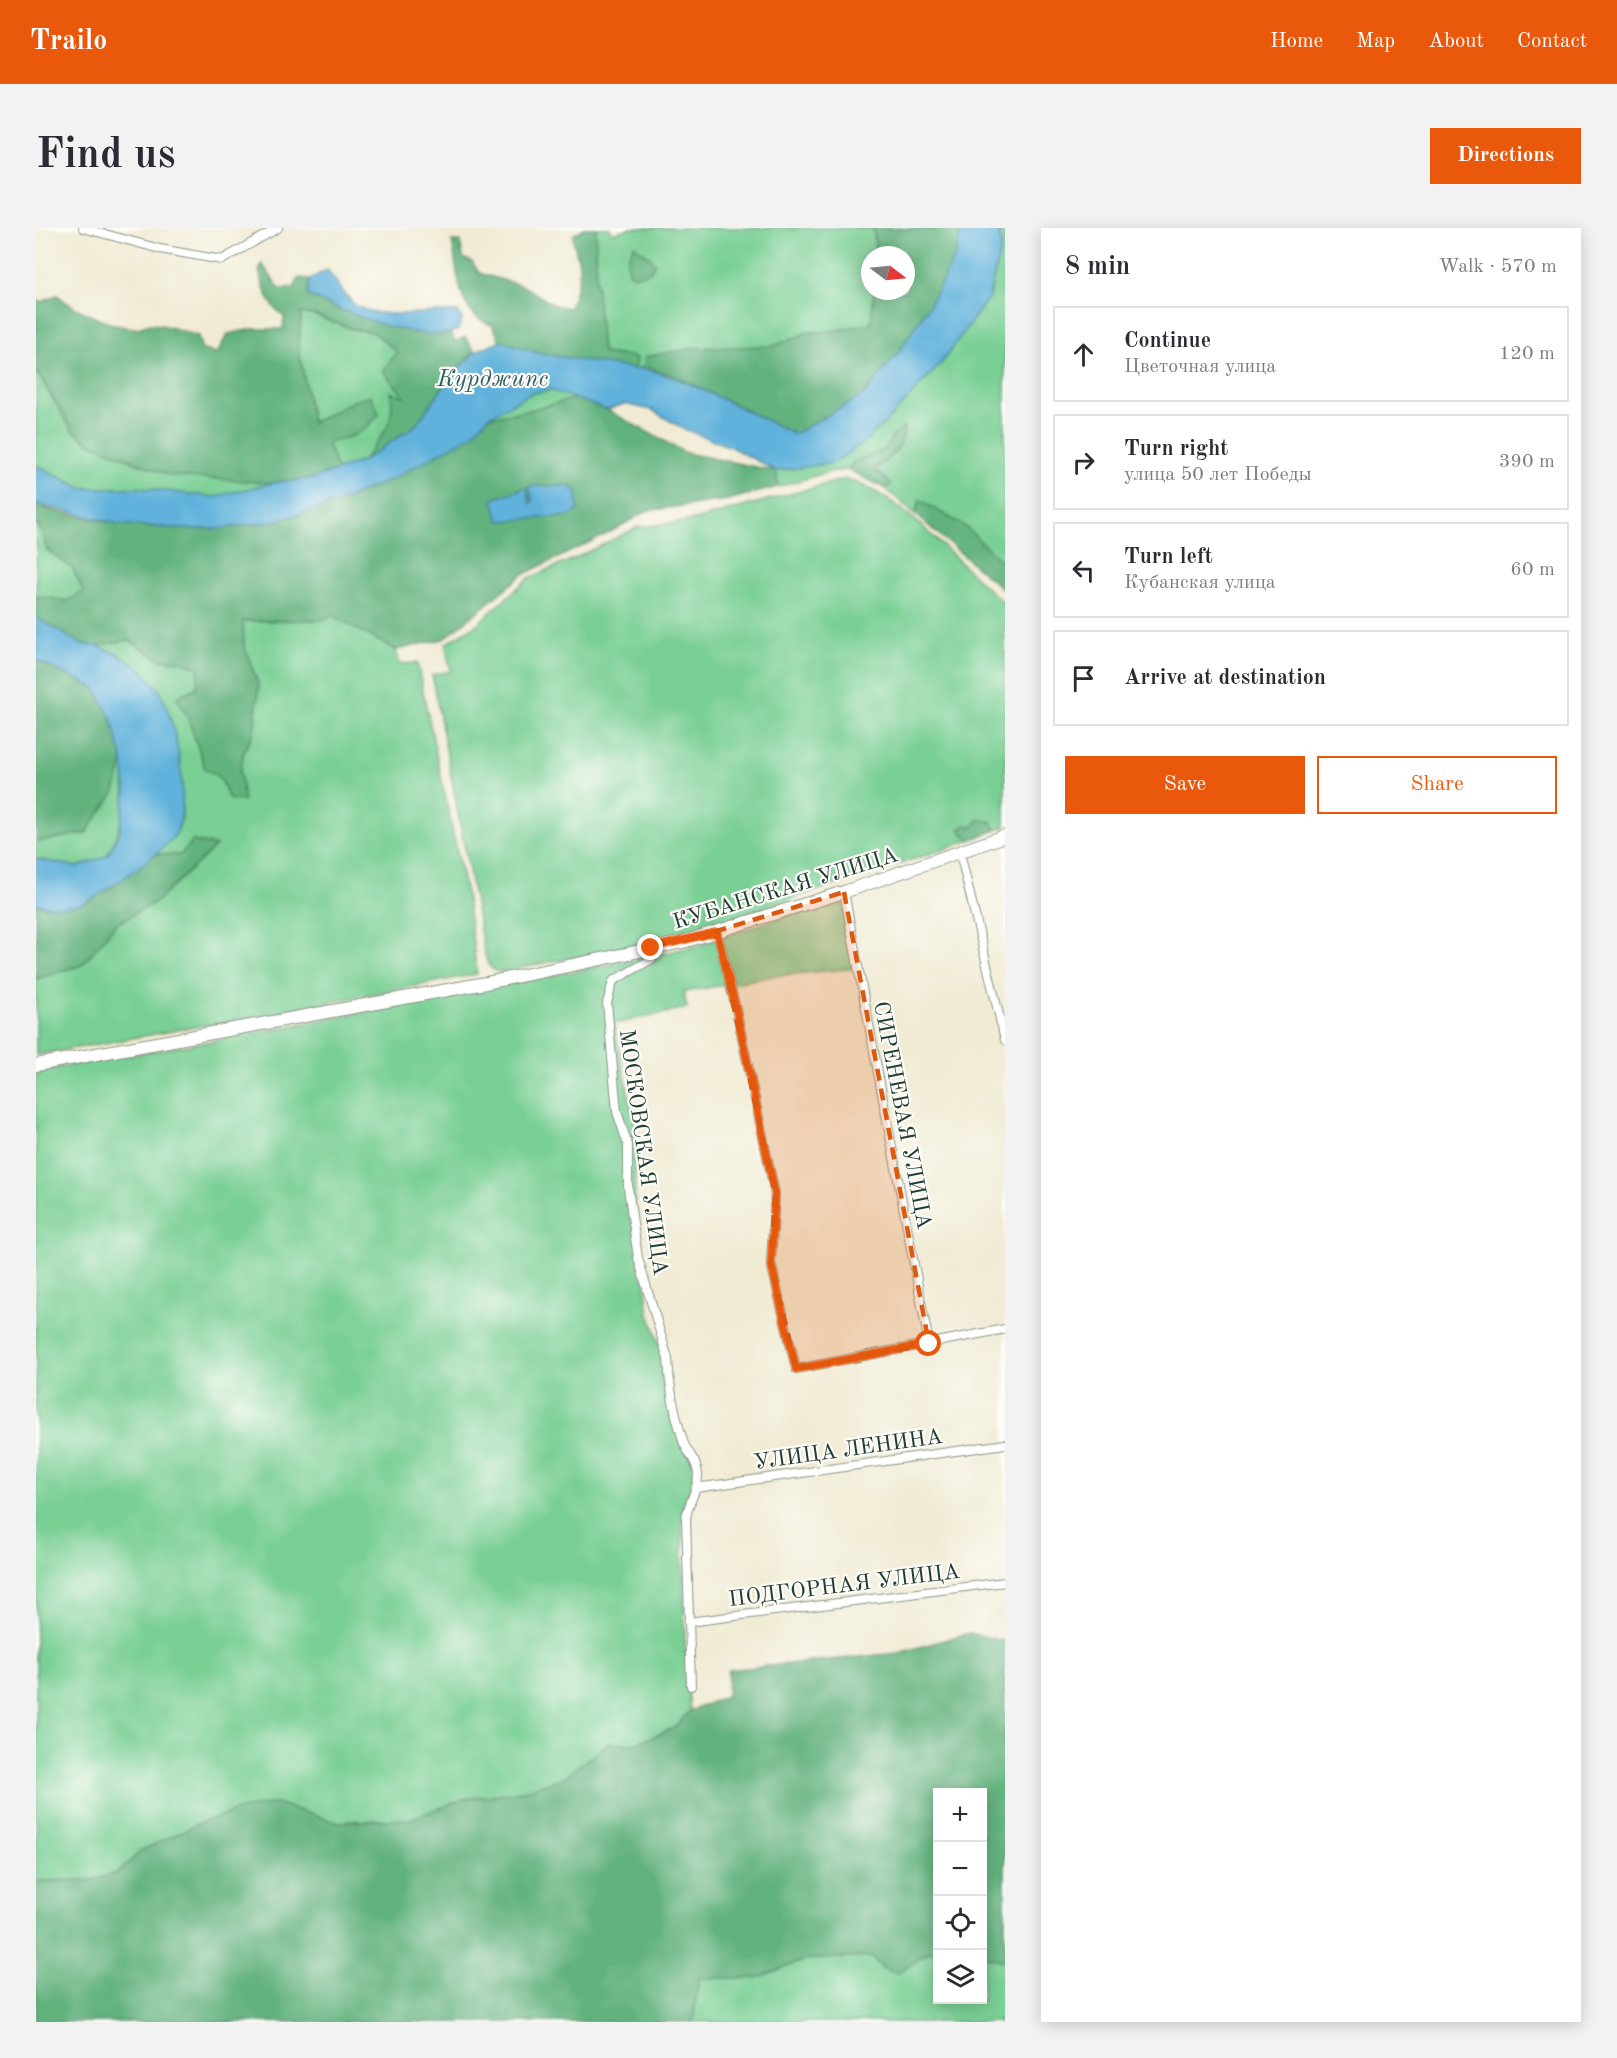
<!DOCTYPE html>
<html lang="en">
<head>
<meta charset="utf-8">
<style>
  :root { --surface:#fff; --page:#f2f2f3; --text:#2b2b33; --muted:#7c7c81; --line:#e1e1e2; --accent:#ea580c }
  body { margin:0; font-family:"Old Standard TT",serif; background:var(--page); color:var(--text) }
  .controls { position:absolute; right:18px; bottom:18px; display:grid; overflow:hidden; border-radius:0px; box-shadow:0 3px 15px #0003 }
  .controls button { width:54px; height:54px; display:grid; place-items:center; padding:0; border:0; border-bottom:2px solid var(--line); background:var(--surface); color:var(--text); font:30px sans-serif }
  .compass { position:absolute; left:825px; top:18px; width:54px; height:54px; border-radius:50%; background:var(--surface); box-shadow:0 3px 15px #0003; rotate:106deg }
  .stop { position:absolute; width:18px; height:18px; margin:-14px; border:4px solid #ea580c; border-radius:50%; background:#fff }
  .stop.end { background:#ea580c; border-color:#fff; box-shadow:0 2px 6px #0008 }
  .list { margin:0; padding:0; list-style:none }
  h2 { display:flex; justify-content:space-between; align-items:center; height:78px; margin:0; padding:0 24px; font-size:26px }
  h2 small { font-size:20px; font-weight:400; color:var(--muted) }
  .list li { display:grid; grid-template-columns:39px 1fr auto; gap:18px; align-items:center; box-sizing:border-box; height:96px; margin:0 12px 12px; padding:0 12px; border:2px solid var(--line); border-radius:0px }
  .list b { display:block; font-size:22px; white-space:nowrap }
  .list p { margin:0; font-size:20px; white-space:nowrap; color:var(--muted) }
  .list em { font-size:20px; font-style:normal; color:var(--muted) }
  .actions { display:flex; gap:12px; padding:18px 24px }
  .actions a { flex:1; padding:14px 0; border:2px solid var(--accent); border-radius:0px; text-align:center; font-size:21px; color:var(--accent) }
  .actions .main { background:var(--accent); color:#fff }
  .icon { flex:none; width:33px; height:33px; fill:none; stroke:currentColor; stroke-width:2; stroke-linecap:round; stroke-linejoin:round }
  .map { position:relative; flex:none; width:969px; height:1794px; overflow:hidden; border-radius:0px }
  header { display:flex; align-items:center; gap:36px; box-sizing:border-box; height:84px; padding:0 30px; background:var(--accent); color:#fff }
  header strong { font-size:28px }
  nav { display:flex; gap:33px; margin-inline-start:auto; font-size:21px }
  .intro { display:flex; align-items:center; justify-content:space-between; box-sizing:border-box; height:144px; padding:0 36px }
  h1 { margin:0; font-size:42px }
  .button { padding:15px 27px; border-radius:0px; background:var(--accent); color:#fff; font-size:21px; font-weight:700 }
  main { display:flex; gap:36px; padding:0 36px }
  aside { flex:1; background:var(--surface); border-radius:0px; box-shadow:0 3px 15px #0003 }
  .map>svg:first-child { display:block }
</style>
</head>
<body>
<header>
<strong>Trailo</strong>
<nav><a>Home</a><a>Map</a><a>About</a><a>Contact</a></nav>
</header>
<div class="intro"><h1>Find us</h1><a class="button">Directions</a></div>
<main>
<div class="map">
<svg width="969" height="1794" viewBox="0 0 969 1794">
  <rect width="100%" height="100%" fill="#fdfcf7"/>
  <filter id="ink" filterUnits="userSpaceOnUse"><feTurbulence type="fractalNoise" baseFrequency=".0167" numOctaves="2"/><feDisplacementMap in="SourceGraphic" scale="12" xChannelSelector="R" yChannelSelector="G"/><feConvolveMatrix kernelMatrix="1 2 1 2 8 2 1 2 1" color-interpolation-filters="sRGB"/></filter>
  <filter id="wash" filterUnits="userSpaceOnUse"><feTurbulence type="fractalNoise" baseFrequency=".008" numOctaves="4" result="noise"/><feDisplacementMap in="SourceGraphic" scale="24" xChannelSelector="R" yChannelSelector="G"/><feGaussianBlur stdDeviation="1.35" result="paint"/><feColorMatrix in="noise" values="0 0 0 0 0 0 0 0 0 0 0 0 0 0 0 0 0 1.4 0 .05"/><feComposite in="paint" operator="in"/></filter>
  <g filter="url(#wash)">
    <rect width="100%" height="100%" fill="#f1ebd4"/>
    <path fill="#79cf94" stroke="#4c8664" stroke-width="1.5" d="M 560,0 L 574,0 L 576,5 L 595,0 L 837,0 L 840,27 L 834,27 L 834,63 L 838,63 L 835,95 L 803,102 L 770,105 L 738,118 L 609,129 L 608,139 L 599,141 L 601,131 C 590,125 578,129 566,124 L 560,53 Z
      M 963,0 L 969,0 L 969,338 L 930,299 L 884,272 L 879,286 L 849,260 L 855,257 L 851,251 L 837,241 L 843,239 L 855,210 L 849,222 L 817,234 L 812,242 L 792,244 L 742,259 L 740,243 L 766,238 L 823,218 L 855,189 L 906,134 L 953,69 L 965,19 Z
      M 264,85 L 281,88 L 316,101 L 337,104 L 361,124 L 347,143 L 369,169 L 354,165 L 357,173 L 354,198 L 327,233 L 301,242 L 291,214 L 293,187 L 276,195 L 263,122 Z
      M 0,142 L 19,175 L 83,227 L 103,237 L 235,255 L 178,269 L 105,260 L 45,260 L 0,237 Z
      M 515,162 L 541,170 L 490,183 L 452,189 L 495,165 Z
      M 809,251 C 867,266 923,338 969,376 L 969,599 L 960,602 L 956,594 L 937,598 L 926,605 L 934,612 L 906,622 L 634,710 L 463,744 C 452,741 451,733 448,723 L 396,447 L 415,443 L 409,416 L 439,398 L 493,350 L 538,331 L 602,299 L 655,293 Z
      M 0,295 L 4,299 L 11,322 L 37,341 L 48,364 L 31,373 L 0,368 Z
      M 297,388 L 360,422 L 364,436 L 381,435 L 431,671 L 441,746 L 238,785 L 0,827 L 0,751 L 46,737 L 80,696 L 121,673 L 180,618 L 157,613 L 144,627 L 119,626 L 140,606 L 146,590 L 144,533 L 138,502 L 83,426 L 60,418 L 93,412 L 125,432 L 146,433 L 163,440 L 161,459 L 141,470 L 152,490 L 169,540 L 185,551 L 193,571 L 207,573 L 204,544 L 208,523 L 218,503 L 223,458 L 208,417 L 207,393 L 285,392 Z
      M 87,533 C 91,570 89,595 71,628 L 42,639 L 0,631 L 0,614 L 50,605 L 78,564 Z
      M 806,669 L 819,740 L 737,748 L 648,764 L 651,780 L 578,796 L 599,896 L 599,980 L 613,1086 L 630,1134 L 631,1166 L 657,1235 L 659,1256 L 651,1266 L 646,1285 L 649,1416 L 654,1483 L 638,1500 L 598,1516 L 573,1515 L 528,1549 L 488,1563 L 428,1571 L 374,1591 L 299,1594 L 240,1575 L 106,1622 L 82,1645 L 56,1652 L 0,1653 L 0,843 L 187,811 L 606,730 L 660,718 Z
      M 893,1724 L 901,1724 L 902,1772 L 946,1772 L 947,1728 L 969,1733 L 969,1794 L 657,1794 L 662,1750 L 720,1750 L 772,1731 L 835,1729 L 848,1741 L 862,1745 Z"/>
    <path fill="#62b27e" stroke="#407859" stroke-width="1.5" d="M 548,0 L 560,0 L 560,53 L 566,124 C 578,129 590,125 601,131 L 599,141 L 502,125 L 464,112 L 456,97 C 420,87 422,43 416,13 L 424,13 L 427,30 L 436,34 L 443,45 L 487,58 L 518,77 L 533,80 C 539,65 546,47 542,31 C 540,23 537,16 537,7 Z
      M 837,0 L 927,1 L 919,28 L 891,81 L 862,125 L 828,167 L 758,206 L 637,147 L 608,139 L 609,129 L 657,120 L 738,118 L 770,105 L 803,102 L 835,95 L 838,63 L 870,63 L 870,27 L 840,27 Z
      M 598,17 L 614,29 L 619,36 L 614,44 L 598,48 L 593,44 L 591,32 Z
      M 226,36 L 244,61 L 258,60 L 263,50 L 274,51 L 272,67 C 318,89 364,105 415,105 L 419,114 L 429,109 L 439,124 L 414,149 L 380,197 L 327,233 C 343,210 362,195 354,164 L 368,168 L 347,143 L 361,124 L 337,104 L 316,101 L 281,88 L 265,85 L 263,122 L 276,195 L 315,174 L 335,167 L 343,186 C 330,204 313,212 291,214 L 301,242 L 279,250 L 235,255 L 135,248 L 55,216 L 36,202 L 0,142 L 0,72 L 6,74 L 21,67 C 38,81 74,99 98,100 C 104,101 110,96 116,96 C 131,97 147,103 162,108 L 166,122 L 181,125 L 192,106 L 216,101 L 247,101 L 248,89 C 233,76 228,63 223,43 Z
      M 541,170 L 571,182 L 650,225 L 740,243 L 742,259 L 691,272 L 610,283 L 573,305 L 486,347 L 408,411 L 360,422 L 297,388 L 285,392 L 207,393 L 208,417 L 223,458 L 218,503 L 208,523 L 204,544 L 208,573 L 193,571 L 185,551 L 169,540 L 152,490 L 141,469 L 161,459 L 163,440 L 146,433 L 125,432 L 93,412 L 60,418 L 46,416 L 0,390 L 0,368 L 31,373 L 47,364 L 37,341 L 11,322 L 4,299 L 0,295 L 0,276 C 17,285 39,287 57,291 C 176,314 276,295 382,237 C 409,222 431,212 452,189 L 490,183 Z
      M 868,199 C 869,216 853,234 837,241 L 851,251 L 855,257 L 849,260 L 812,242 L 817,234 L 849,222 L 855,210 Z
      M 884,272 L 930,299 L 969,338 L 969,363 L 879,286 Z
      M 0,432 L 59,460 L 76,492 L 87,533 L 79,564 L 50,605 L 0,614 Z
      M 943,591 L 956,594 L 960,602 L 934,612 L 923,601 L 929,597 L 937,598 Z
      M 157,613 L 180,618 L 121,673 L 80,696 L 46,737 L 0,751 L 0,676 L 9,679 L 45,676 L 119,626 L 144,627 Z
      M 933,1405 L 969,1413 L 969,1733 L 947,1728 L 946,1564 L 902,1564 L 901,1724 L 893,1724 L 862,1745 L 848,1741 L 835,1729 L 772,1731 L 720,1750 L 663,1750 L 657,1794 L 0,1794 L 0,1653 L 56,1652 L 82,1645 L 106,1622 L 164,1595 L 204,1581 L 240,1575 L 299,1594 L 374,1591 L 428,1571 L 488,1563 L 528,1549 L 573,1515 L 598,1516 L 638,1500 L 654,1483 L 691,1468 L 692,1442 L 862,1425 Z"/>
    <path fill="#61b2dc" stroke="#407888" stroke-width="1.5" d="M 926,0 L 963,0 L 965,19 L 953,69 L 906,134 L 855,189 L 823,218 L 797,235 L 740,243 L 695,219 L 648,201 L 616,182 L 588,176 L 571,182 L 515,162 L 495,165 L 452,189 L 435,208 L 360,249 L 300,275 L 240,293 L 183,301 L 148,301 L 83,296 L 0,276 L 0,237 L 45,260 L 105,260 L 178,269 L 235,255 L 279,250 L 327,233 L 380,197 L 414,149 L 439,124 L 464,112 L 502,125 L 599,141 C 627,136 726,192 758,206 L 828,167 L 862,125 L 891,81 L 919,28 Z
      M 291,42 C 300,52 307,66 317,75 C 341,95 393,81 422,84 L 426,91 L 422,102 C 387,118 305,83 272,67 L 274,51 Z
      M 493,258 L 533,258 L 541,264 L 542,283 L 533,288 L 463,293 L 457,271 L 491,259 L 494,276 L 497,273 Z
      M 0,390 C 16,397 28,407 44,415 C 49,418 56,417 61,418 C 82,424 104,438 118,455 C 139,478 156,578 140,605 C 131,621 64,669 45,676 C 34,680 12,679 0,676 L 0,631 L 42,639 L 71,628 L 84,603 L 90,563 L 87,533 L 76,492 L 59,460 L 0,432 Z"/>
  </g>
  <g filter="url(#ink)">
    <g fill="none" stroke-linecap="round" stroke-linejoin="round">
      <g stroke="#889484" stroke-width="10">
        <path id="minor" d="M 47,0 L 124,21 L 186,32 L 242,0
          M 924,625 L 969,812
          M 808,664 L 893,1116
          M 681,703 L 700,781 L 739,966 L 735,1035 L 760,1141 L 969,1101
          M 615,721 L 616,731 L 577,753 L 571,775 L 581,884 L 592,917 L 592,960 L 602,1030 L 632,1131 C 633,1158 639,1187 647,1213 C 651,1225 661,1232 662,1246 C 663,1260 652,1275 650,1290 L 655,1458
          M 660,1260 L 969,1216
          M 652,1394 L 969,1354"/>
      </g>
      <g stroke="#889484" stroke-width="14">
        <path id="secondary" d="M 0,837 L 450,755 L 647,714 L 808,664 L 969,608"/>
      </g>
      <use href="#minor" stroke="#fff" stroke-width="8"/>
      <use href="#secondary" stroke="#fff" stroke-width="12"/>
    </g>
  </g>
  <g fill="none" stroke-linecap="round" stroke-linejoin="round" filter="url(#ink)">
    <path stroke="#ea580c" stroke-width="8" d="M 615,720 L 681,704 L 700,781 L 739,966 L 735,1035 L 760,1141 L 893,1116"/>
  </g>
  <path fill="#de580e" fill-opacity="0.2" stroke="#de580e" stroke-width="4.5" stroke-dasharray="12 8" stroke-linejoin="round" d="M 808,664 L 893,1116 L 760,1141 L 735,1035 L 739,966 L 681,703 Z"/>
  <g text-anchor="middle" stroke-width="4.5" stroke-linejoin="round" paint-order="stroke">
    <g font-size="22" fill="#1f3d34" stroke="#fdfcf7">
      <text transform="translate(749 659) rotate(-17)" y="8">КУБАНСКАЯ УЛИЦА</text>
      <text transform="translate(868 887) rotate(79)" y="8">СИРЕНЕВАЯ УЛИЦА</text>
      <text transform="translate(609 924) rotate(82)" y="8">МОСКОВСКАЯ УЛИЦА</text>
      <text transform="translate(812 1220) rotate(-8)" y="8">УЛИЦА ЛЕНИНА</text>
      <text transform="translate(808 1356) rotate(-7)" y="8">ПОДГОРНАЯ УЛИЦА</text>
    </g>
    <g font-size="24" font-style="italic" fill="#336066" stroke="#fdfcf7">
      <text x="457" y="158">Курджипс</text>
    </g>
  </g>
</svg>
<div class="controls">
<button>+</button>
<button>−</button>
<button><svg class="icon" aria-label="locate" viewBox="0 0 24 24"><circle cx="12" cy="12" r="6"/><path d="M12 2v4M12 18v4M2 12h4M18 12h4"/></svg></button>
<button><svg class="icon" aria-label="layers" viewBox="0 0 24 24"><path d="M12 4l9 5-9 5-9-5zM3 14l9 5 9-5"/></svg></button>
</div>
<svg class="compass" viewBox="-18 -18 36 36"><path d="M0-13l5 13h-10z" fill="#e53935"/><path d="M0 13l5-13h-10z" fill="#7c7c81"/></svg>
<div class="stop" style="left:893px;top:1116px"></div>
<div class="stop end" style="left:615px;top:720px"></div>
</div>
<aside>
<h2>8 min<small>Walk · 570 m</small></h2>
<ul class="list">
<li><svg class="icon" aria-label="ahead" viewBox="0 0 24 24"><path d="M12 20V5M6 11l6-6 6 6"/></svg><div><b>Continue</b><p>Цветочная улица</p></div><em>120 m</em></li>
<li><svg class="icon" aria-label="right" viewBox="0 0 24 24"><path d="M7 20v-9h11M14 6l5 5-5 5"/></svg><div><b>Turn right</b><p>улица 50 лет Победы</p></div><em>390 m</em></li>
<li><svg class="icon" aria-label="left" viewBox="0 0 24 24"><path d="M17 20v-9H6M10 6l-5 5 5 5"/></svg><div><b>Turn left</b><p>Кубанская улица</p></div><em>60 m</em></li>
<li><svg class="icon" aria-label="arrive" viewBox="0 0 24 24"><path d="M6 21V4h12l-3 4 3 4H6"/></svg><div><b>Arrive at destination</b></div></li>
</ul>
<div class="actions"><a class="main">Save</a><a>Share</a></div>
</aside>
</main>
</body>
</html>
